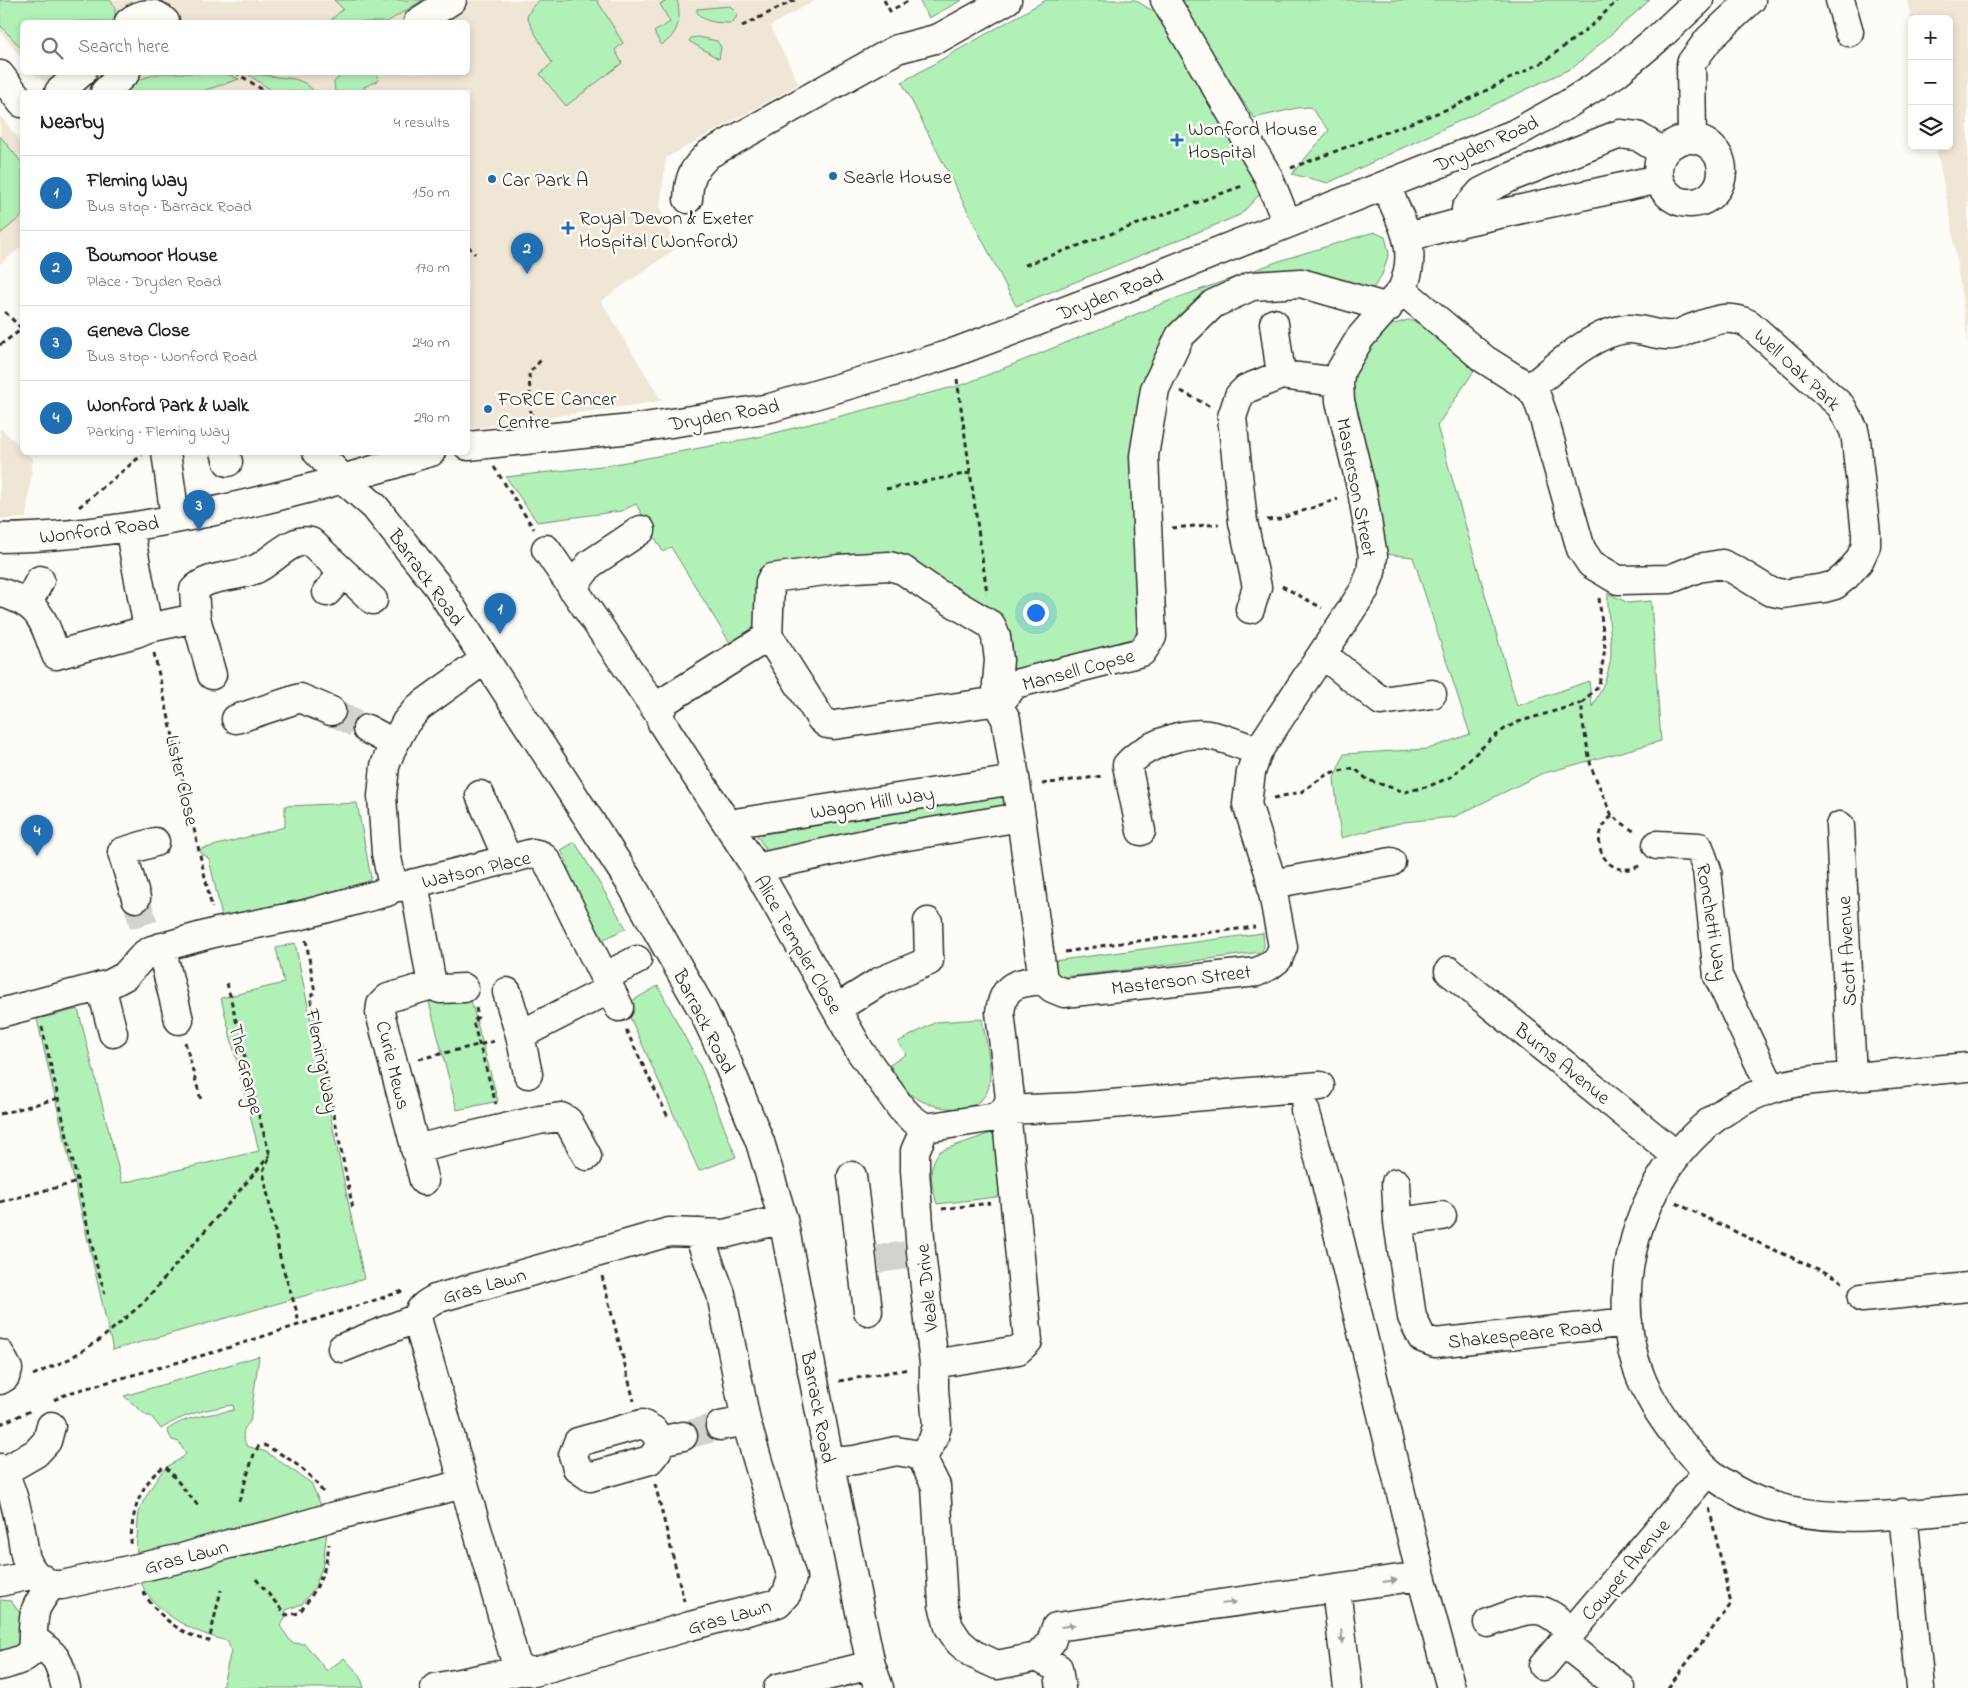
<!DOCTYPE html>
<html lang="en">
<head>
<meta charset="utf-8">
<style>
  :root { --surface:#fff; --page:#f6f6f6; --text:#222; --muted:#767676; --line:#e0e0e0; --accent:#1f6fb2 }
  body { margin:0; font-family:"Indie Flower",sans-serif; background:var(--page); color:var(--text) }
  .controls { position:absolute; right:15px; top:15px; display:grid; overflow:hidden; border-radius:8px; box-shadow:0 2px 8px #0003 }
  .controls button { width:45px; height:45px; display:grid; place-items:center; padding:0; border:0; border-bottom:1px solid var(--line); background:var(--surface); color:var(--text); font:25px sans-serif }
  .you { position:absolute; left:1035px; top:612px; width:18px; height:18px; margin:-12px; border:4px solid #fff; border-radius:50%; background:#1a73e8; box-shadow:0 0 0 8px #1a73e833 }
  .badge { display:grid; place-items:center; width:32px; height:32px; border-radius:50%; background:var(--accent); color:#fff; font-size:16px; font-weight:700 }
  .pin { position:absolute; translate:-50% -41px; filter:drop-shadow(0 1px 2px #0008) }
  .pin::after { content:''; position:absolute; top:26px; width:18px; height:15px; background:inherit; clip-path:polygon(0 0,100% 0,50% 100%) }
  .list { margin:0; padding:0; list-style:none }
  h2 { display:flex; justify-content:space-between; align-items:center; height:65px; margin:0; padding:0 20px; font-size:21px }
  h2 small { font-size:16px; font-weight:400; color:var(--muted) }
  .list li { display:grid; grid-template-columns:32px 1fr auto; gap:15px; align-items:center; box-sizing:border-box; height:75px; padding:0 20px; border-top:1px solid var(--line) }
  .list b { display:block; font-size:19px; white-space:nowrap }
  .list p { margin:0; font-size:16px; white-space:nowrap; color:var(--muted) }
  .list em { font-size:16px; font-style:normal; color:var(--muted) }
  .icon { flex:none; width:28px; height:28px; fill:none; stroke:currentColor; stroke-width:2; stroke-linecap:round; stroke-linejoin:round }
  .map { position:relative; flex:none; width:1968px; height:1688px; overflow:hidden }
  .search { position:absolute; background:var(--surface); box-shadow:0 2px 8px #0003; left:20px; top:20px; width:450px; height:55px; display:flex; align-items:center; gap:12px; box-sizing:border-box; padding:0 18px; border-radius:8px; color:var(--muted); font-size:19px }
  .panel { position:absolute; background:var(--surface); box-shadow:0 2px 8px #0003; left:20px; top:90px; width:450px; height:365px; border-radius:8px }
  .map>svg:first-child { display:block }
</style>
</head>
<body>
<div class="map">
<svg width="1968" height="1688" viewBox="0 0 1968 1688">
  <rect width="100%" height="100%" fill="#fdfcf7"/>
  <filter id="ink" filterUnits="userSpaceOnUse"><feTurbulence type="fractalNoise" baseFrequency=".02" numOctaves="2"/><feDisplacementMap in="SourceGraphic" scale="10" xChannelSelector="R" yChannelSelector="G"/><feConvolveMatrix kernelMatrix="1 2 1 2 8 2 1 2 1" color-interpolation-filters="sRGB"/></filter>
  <g filter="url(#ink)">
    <path fill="#f0e6d5" d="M 0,0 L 816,0 L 770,26 L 799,84 L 666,158 L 660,208 L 677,248 L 601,301 L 662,401 L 468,429 L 468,92 L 57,92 L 33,73 L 468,72 L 468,22 L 22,22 L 22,59 L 0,31 Z
      M 1907,0 L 1968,0 L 1968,342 L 1951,221 L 1936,146 L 1949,146 L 1949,19 L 1912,19 L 1912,25 Z
      M 0,115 L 22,143 L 22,246 L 0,264 Z
      M 0,428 L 22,448 L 22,452 L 27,453 L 33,458 L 26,518 L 0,519 Z"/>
    <path fill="#b1f1b8" stroke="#6e8e72" d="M 0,0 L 110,0 L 115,6 L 115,21 L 22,22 L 22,49 L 0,25 Z
      M 334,0 L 382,0 L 384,2 L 388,0 L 423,0 L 387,22 L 329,22 L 343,9 Z
      M 540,0 L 597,0 L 623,43 L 615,50 L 622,63 L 566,106 L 540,74 L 552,63 L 531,26 L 527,17 L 532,7 Z
      M 667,0 L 677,0 C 682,18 678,36 661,45 L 654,32 L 670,22 L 660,4 Z
      M 919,0 L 962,0 L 929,18 Z
      M 1046,0 L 1135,0 L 1156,13 L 1263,191 L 1240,215 L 1016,306 L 902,82 Z
      M 1182,0 L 1650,0 L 1574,67 L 1328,183 L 1292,174 L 1329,130 L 1310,107 L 1297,108 L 1254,118 L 1184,11 Z
      M 730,6 L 737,13 L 736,18 L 731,23 C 720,23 703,23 697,12 L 697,9 Z
      M 699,37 L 717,41 L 721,47 L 719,59 L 689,41 L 691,38 Z
      M 159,73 L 224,73 L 239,79 L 200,92 L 124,92 L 138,80 Z
      M 246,73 L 295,79 L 305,83 L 315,92 L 274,92 Z
      M 344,73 L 376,73 L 379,80 L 364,87 L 366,92 L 335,92 L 334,82 Z
      M 0,136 L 22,163 L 22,216 L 0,234 Z
      M 1374,232 L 1385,237 L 1389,253 L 1382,275 L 1370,293 L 1252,284 L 1155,380 L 1141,646 L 1007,681 L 998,627 L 910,571 L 764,574 L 764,625 L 730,643 L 671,547 L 663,552 L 636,504 L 621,511 L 537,522 L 506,477 L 610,465 L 763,436 L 965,384 L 1166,302 L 1285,259 Z
      M 1408,320 L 1423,324 L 1474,371 L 1437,426 L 1517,706 L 1589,681 L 1592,707 C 1602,689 1612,669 1611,648 C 1611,628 1607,614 1608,593 L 1628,603 L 1651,601 L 1661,741 L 1541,774 L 1454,817 L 1404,822 L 1341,838 L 1334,778 L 1344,754 L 1428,749 L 1470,734 L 1413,557 L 1384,554 L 1347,386 L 1375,330 Z
      M 1008,786 L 1012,821 L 768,853 L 751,826 Z
      M 357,803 L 371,878 L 362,886 L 222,917 L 209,859 L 198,850 L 285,827 L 285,806 Z
      M 575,842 L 626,928 L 595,944 L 565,881 L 569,874 L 567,862 L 561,850 Z
      M 1263,933 L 1264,947 L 1261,952 L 1135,969 L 1055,978 L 1046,962 Z
      M 295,943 L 364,1279 L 113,1350 L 37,1019 L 78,1009 L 122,1183 L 259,1151 L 221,998 L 284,983 L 276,948 Z
      M 658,986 L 700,1066 L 736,1157 L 699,1171 L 630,1017 L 630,1002 Z
      M 469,993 L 498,1101 L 457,1110 L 429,1002 Z
      M 982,1019 C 985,1037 995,1075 987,1092 C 975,1118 927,1109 909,1093 C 901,1085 896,1075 890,1065 L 906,1054 L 898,1042 L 936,1022 Z
      M 997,1131 L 1005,1196 L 937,1204 C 932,1185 926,1168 940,1151 Z
      M 259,1356 L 250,1422 C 241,1430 242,1436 247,1446 L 266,1452 L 311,1483 L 320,1503 L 327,1531 L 323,1564 L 315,1587 L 302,1604 L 286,1610 L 285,1619 L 280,1626 L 292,1643 L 305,1644 L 327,1671 L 344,1658 L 360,1675 L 364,1688 L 222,1688 L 231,1651 L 228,1641 C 197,1634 159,1616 143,1587 C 137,1574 136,1552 137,1538 C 138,1528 137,1514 142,1504 C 148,1493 160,1470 171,1464 C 177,1461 181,1459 186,1454 L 179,1442 L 172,1440 L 167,1430 C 187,1415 211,1415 234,1410 L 233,1405 C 207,1409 183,1414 161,1429 L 151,1416 L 147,1416 L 124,1396 Z
      M 0,1600 L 11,1601 L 25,1620 L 23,1641 L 13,1648 L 0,1652 Z"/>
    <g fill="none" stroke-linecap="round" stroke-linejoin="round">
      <path stroke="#d3d2ce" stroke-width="28" stroke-dasharray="28 14" stroke-linecap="butt" d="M 331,711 L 367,729
        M 136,898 L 146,933
        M 878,1259 L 907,1255
        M 683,1436 L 720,1426"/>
      <g stroke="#2b2b2b" stroke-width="31">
        <path id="minor" d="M 1165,0 L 1268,176 L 1287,223
          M 1840,0 L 1849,32
          M 129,22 C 141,12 155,11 165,22
          M 418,22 L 452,0
          M 0,75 L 22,103
          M 59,92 L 82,72
          M 105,92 L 126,72
          M 1692,139 L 1691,63 L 1709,39 L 1751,0
          M1658 171a32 32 0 1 1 64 0a32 32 0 1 1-64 0Z
          M 1386,186 C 1402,225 1420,248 1402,290 L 1484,359 L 1530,388 L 1537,398 L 1542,412 L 1581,549 L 1591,564 L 1618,580 L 1670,579 L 1698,568 L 1722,564 L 1735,570 L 1769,591 L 1783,594 L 1824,588 L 1835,585 L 1846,576 L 1859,561 L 1866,546 L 1866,534 L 1856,440 L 1854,430 L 1841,406 L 1749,324 C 1727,312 1709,323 1687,330 C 1683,332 1677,335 1673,335 C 1658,337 1642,328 1627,329 C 1592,332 1557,367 1530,388
          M 688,199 C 689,176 693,169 709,154 L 897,49 L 939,38 L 1007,0
          M 1467,221 L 1466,209 L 1481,192 L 1511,177 L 1620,134 L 1637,136 L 1663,152
          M 1408,237 L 1467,221 L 1659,179
          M 1274,323 L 1281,375
          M 468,446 L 631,429 L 770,408 L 896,371 L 950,354 L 1123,289 L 1514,134 L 1568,104 L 1615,74 L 1658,38 L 1699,0
          M 166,452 L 175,518
          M 225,452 L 228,462
          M 317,452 L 343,479 L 375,507 L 437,585 L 631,884 L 703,1011 L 728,1064 L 760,1142 L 783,1219 L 836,1496 L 871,1665 L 879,1688
          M 0,538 C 107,537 215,513 318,486 C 342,479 367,472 391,465 C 405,461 416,455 431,452
          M 546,549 L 659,714 L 662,723 L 756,868 L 860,1051 L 901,1108 L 911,1118 L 925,1128 L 996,1117 L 1006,1110 L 1010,1098 L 1000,1012 C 1004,983 1018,983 1043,980
          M 344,573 L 373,600
          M 572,588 L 590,564 L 641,530
          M 0,592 C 41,605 42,617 56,655 L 136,633 L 148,628 L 129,527
          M 28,603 L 40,580
          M 1250,609 L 1257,587 L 1243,522 L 1232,417 L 1239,396 L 1246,389 L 1281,375 L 1339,382
          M 196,618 L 212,675
          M 148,628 L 196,618 L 194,590 C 209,574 237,578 256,569 C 273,561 291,537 311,542 L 344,573 L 327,592
          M 768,639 L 770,582 L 772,578 L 839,569 L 889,566 L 903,570 L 932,590 L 991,625 L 996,637 L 999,660 L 997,683 L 998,705 L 1015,684 L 1142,652 L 1152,637 L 1144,456 L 1155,389 L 1180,336 L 1213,304 L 1252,286 L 1301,283 L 1388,308
          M 1322,654 L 1381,701 L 1432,694
          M 659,714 L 665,701 L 761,641 L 768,639 L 773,643 L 821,719 L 827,724 L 834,725 L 992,702 L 998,705 L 1006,719 L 1021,817 L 1043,980 L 1052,988 L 1064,993 L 1257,972 L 1269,966 L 1278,959 L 1283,947 L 1269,872 L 1247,804 L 1251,772 L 1258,751 L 1365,589 L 1371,572 L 1373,556 L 1362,491 L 1340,401 L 1339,382 L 1341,370 L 1360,338 L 1402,290
          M 236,719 L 300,698 L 331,711
          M 367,729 L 384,738 L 396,740
          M 480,795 L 508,860
          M 728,824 L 1015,780
          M 1840,826 L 1852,1077
          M 1141,831 L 1127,765 C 1145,745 1187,729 1213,736 C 1228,739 1243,746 1258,751
          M 1657,845 L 1699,847 L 1707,870 L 1718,976 L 1771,1088
          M 756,868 L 883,840 L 1021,817
          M 414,883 L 432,985 L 440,989 L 464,988
          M 1272,884 L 1391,862
          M 393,886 L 400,887 L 533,853 L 541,855 L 547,861 L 619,1007
          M 136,898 L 122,852 L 155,842
          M 161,947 L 179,1020
          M 1449,971 L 1676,1155
          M 604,977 L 637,960
          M 101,986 L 113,1033
          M 507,992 L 520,1035 L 610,989
          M 836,1009 L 879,982 L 929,961 L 928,922
          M 0,1013 L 110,984 L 125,976 L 145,954 L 152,950 L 217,932 L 302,915 L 387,892 L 393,886 L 386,853 L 382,796 L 385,766 L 391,750 L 406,722 L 419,707 L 484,660
          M 520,1035 L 528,1074
          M 1968,1067 C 1934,1070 1899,1073 1865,1076 C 1818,1079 1779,1080 1737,1104 C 1645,1154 1602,1281 1641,1378 C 1649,1398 1660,1414 1672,1431 C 1696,1463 1720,1486 1758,1501 C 1826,1527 1898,1514 1968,1509
          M 1305,1110 L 1325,1179 L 1421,1576 L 1451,1688
          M 415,1149 L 539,1120 L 561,1117 L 568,1121 L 587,1156
          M 852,1176 L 868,1311
          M 424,1181 L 380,1013 L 381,1005 L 388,998 L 432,985
          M 1396,1183 L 1398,1222 L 1412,1317 L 1422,1338 L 1435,1343 L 1628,1322
          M 1398,1222 L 1442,1216
          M 1862,1298 L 1968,1287
          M 342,1348 L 417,1318
          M 0,1354 L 8,1369 L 5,1377 L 0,1380
          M 934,1364 L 1018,1350 L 1028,1341 L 1006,1110 L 1077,1107 L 1320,1086
          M 720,1426 L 746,1421
          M 660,1441 L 653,1430 L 642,1424 L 578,1442 L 573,1455 L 577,1468 L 590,1477 L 650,1460 L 657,1451 L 660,1441 L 683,1436
          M 922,1458 L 933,1440 L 937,1426 L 934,1389 L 934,1364 L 921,1252 L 915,1170 L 915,1151 L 925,1128
          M 830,1462 L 855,1460 L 896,1451 L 914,1454 L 922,1458 L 936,1486 L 943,1605 L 949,1627 L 959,1642 L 973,1654 L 997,1665 L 1037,1657 L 1051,1642 L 1056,1627 L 1421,1576
          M 0,1468 C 11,1482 18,1514 21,1531 C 25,1549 22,1558 35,1574 L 0,1582
          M 3,1472 L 36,1453 L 47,1441 L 51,1426
          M 464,1484 L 417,1318 C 420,1307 426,1304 435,1299 L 669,1232 L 724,1234 L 783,1219
          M 1903,1513 L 1920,1688
          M 35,1574 L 51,1585 L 62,1585 L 182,1558 L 229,1544 L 271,1535 L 331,1517 L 464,1484 L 516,1663 L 524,1670
          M 1336,1589 L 1348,1688
          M 1488,1623 C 1504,1618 1526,1606 1542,1611 C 1553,1614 1563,1625 1572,1632
          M 33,1639 C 57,1655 59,1660 66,1688
          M 1564,1643 L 1621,1688
          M 1037,1657 L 1058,1668 L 1061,1688
          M 0,1666 C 45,1655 28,1648 35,1612 C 37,1603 46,1593 51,1585
          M 1543,1666 L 1707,1472
          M 435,1688 L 524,1670 L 534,1672 L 690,1626 L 778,1603 L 787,1593 L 792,1578 L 746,1421 L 721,1294 L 698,1233
          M 778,1688 L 871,1665"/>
      </g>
      <path stroke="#2b2b2b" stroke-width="3" stroke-dasharray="5 4" stroke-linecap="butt" d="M 884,0 L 890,11 L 910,0
        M 742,26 L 795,0
        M 235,72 L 266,92
        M 1291,168 L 1453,107 L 1545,61 L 1592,25 L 1618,0
        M 468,246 L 475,254
        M 1025,265 L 1245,185
        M 5,312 L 22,329
        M 0,345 L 22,329
        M 957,379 L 987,593
        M 1181,391 L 1209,406
        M 531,415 L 529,373 L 541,360
        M 494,467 L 534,529
        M 886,489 L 970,473
        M 79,507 L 142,455
        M 1267,520 L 1279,519 L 1338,499
        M 1172,528 L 1219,524
        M 1282,586 L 1322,608
        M 1599,598 L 1605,648 L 1599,685 L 1582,703 L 1582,718 L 1591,767 L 1612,816 L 1635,832
        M 154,653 L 212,908
        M 1042,784 L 1103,776
        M 1274,798 L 1301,792 L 1329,773 L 1354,768 L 1368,780 L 1405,792 L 1429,786 L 1451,777 L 1490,740 L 1506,728 L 1518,722 L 1582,703
        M 1612,816 C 1584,840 1607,883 1641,865
        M 306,940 L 315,993 L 310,996 L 353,1209
        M 1065,952 L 1113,944 L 1255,927
        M 227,983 L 261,1124 L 270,1155
        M 476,1008 L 478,1017 L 473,1022 L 496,1104
        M 42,1027 L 96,1263 L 105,1294
        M 626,1030 L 669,1119
        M 185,1042 L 201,1100
        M 419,1059 L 495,1041
        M 0,1114 L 59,1098
        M 269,1158 L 263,1171 L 281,1262 L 296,1309 L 299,1324
        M 0,1202 L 78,1182
        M 1676,1203 L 1761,1244 L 1836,1277 L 1844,1284
        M 942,1209 L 990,1203
        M 602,1276 L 634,1401
        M 33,1375 L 69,1359 L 101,1339 L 143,1303 L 270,1155
        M 839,1381 L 909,1369
        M 54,1400 L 69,1393 L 218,1351 L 403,1291
        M 0,1424 L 30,1411
        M 655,1484 L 684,1601
        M 239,1501 L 254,1454 L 258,1447 L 264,1445 C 288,1457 310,1471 324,1494
        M 131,1544 C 131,1516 139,1482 165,1466 L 200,1508
        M 256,1579 L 286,1615 L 299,1613 C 317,1590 326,1573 329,1544
        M 143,1592 C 158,1616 181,1635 209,1641 L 221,1590
        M 1668,1688 L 1731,1604 L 1709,1507"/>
      <use href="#minor" stroke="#fdfcf7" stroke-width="28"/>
    </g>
    <defs><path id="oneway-solid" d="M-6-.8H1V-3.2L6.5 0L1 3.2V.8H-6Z" transform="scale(1.25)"/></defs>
    <g fill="#9e9e9b">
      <use href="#oneway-solid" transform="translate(1390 1581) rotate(-8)"/>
      <use href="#oneway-solid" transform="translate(1229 1603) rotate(-8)"/>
      <use href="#oneway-solid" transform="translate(1068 1626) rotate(-8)"/>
      <use href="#oneway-solid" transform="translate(1342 1637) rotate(83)"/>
    </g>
  </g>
  <g fill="#1f6fb2" stroke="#fdfcf7" stroke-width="2">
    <path d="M1174.5 132.5h5v5h5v5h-5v5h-5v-5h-5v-5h5z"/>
    <circle cx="833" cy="176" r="5"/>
    <circle cx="492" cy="179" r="5"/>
    <path d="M565.5 220.5h5v5h5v5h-5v5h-5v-5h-5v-5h5z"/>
    <circle cx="488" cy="409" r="5"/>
  </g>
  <g text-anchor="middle" stroke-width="5" stroke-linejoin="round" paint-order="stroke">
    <g font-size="20" fill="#2b2b2b" stroke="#fdfcf7" text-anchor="start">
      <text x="1188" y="135">Wonford House<tspan x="1188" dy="23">Hospital</tspan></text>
      <text x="843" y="183">Searle House</text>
      <text x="502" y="186">Car Park A</text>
      <text x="579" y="224">Royal Devon &amp; Exeter<tspan x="579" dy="23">Hospital (Wonford)</tspan></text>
      <text x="498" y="405">FORCE Cancer<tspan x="498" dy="23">Centre</tspan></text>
    </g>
    <g font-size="20" fill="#2b2b2b" stroke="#fdfcf7">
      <text transform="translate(1486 143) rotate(-24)" y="7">Dryden Road</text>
      <text transform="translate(1110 294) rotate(-21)" y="7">Dryden Road</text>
      <text transform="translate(1798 369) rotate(43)" y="7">Well Oak Park</text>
      <text transform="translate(724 414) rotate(-10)" y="7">Dryden Road</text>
      <text transform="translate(1357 487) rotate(79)" y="7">Masterson Street</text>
      <text transform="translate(99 529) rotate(-7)" y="7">Wonford Road</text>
      <text transform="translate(427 577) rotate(54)" y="7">Barrack Road</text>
      <text transform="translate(1078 669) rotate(-15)" y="7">Mansell Copse</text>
      <text transform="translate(183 780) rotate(77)" y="7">Lister Close</text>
      <text transform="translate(872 802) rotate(-9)" y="7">Wagon Hill Way</text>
      <text transform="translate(476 869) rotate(-13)" y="7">Watson Place</text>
      <text transform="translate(1713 922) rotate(81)" y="7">Ronchetti Way</text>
      <text transform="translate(799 944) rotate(60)" y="7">Alice Templer Close</text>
      <text transform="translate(1846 951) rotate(-93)" y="7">Scott Avenue</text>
      <text transform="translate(1181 979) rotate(-7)" y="7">Masterson Street</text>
      <text transform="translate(705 1021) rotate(63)" y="7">Barrack Road</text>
      <text transform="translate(323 1061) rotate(79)" y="7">Fleming Way</text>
      <text transform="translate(1563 1063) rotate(39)" y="7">Burns Avenue</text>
      <text transform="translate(394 1065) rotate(76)" y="7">Curie Mews</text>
      <text transform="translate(247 1069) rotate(76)" y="7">The Grange</text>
      <text transform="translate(484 1285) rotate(-16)" y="7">Gras Lawn</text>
      <text transform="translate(926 1288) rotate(-96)" y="7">Veale Drive</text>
      <text transform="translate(1525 1333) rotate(-6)" y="7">Shakespeare Road</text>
      <text transform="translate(819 1407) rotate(79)" y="7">Barrack Road</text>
      <text transform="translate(186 1556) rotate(-15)" y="7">Gras Lawn</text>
      <text transform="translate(1625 1569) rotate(-50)" y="7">Cowper Avenue</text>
      <text transform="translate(729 1616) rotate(-16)" y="7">Gras Lawn</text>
    </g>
  </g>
</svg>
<div class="controls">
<button>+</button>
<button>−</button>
<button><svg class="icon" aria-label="layers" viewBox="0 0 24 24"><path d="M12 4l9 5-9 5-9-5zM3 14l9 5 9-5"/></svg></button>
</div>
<div class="you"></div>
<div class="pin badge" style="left:500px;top:634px">1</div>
<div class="pin badge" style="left:527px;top:274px">2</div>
<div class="pin badge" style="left:199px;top:531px">3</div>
<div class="pin badge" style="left:37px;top:856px">4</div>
<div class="search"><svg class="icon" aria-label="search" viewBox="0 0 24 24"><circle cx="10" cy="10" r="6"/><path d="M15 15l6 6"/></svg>Search here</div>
<section class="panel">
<h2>Nearby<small>4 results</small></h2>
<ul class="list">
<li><span class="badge">1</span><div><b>Fleming Way</b><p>Bus stop · Barrack Road</p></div><em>150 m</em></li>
<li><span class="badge">2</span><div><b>Bowmoor House</b><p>Place · Dryden Road</p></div><em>170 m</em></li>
<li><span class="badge">3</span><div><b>Geneva Close</b><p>Bus stop · Wonford Road</p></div><em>240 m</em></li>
<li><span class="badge">4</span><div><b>Wonford Park &amp; Walk</b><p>Parking · Fleming Way</p></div><em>290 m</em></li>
</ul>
</section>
</div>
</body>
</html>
